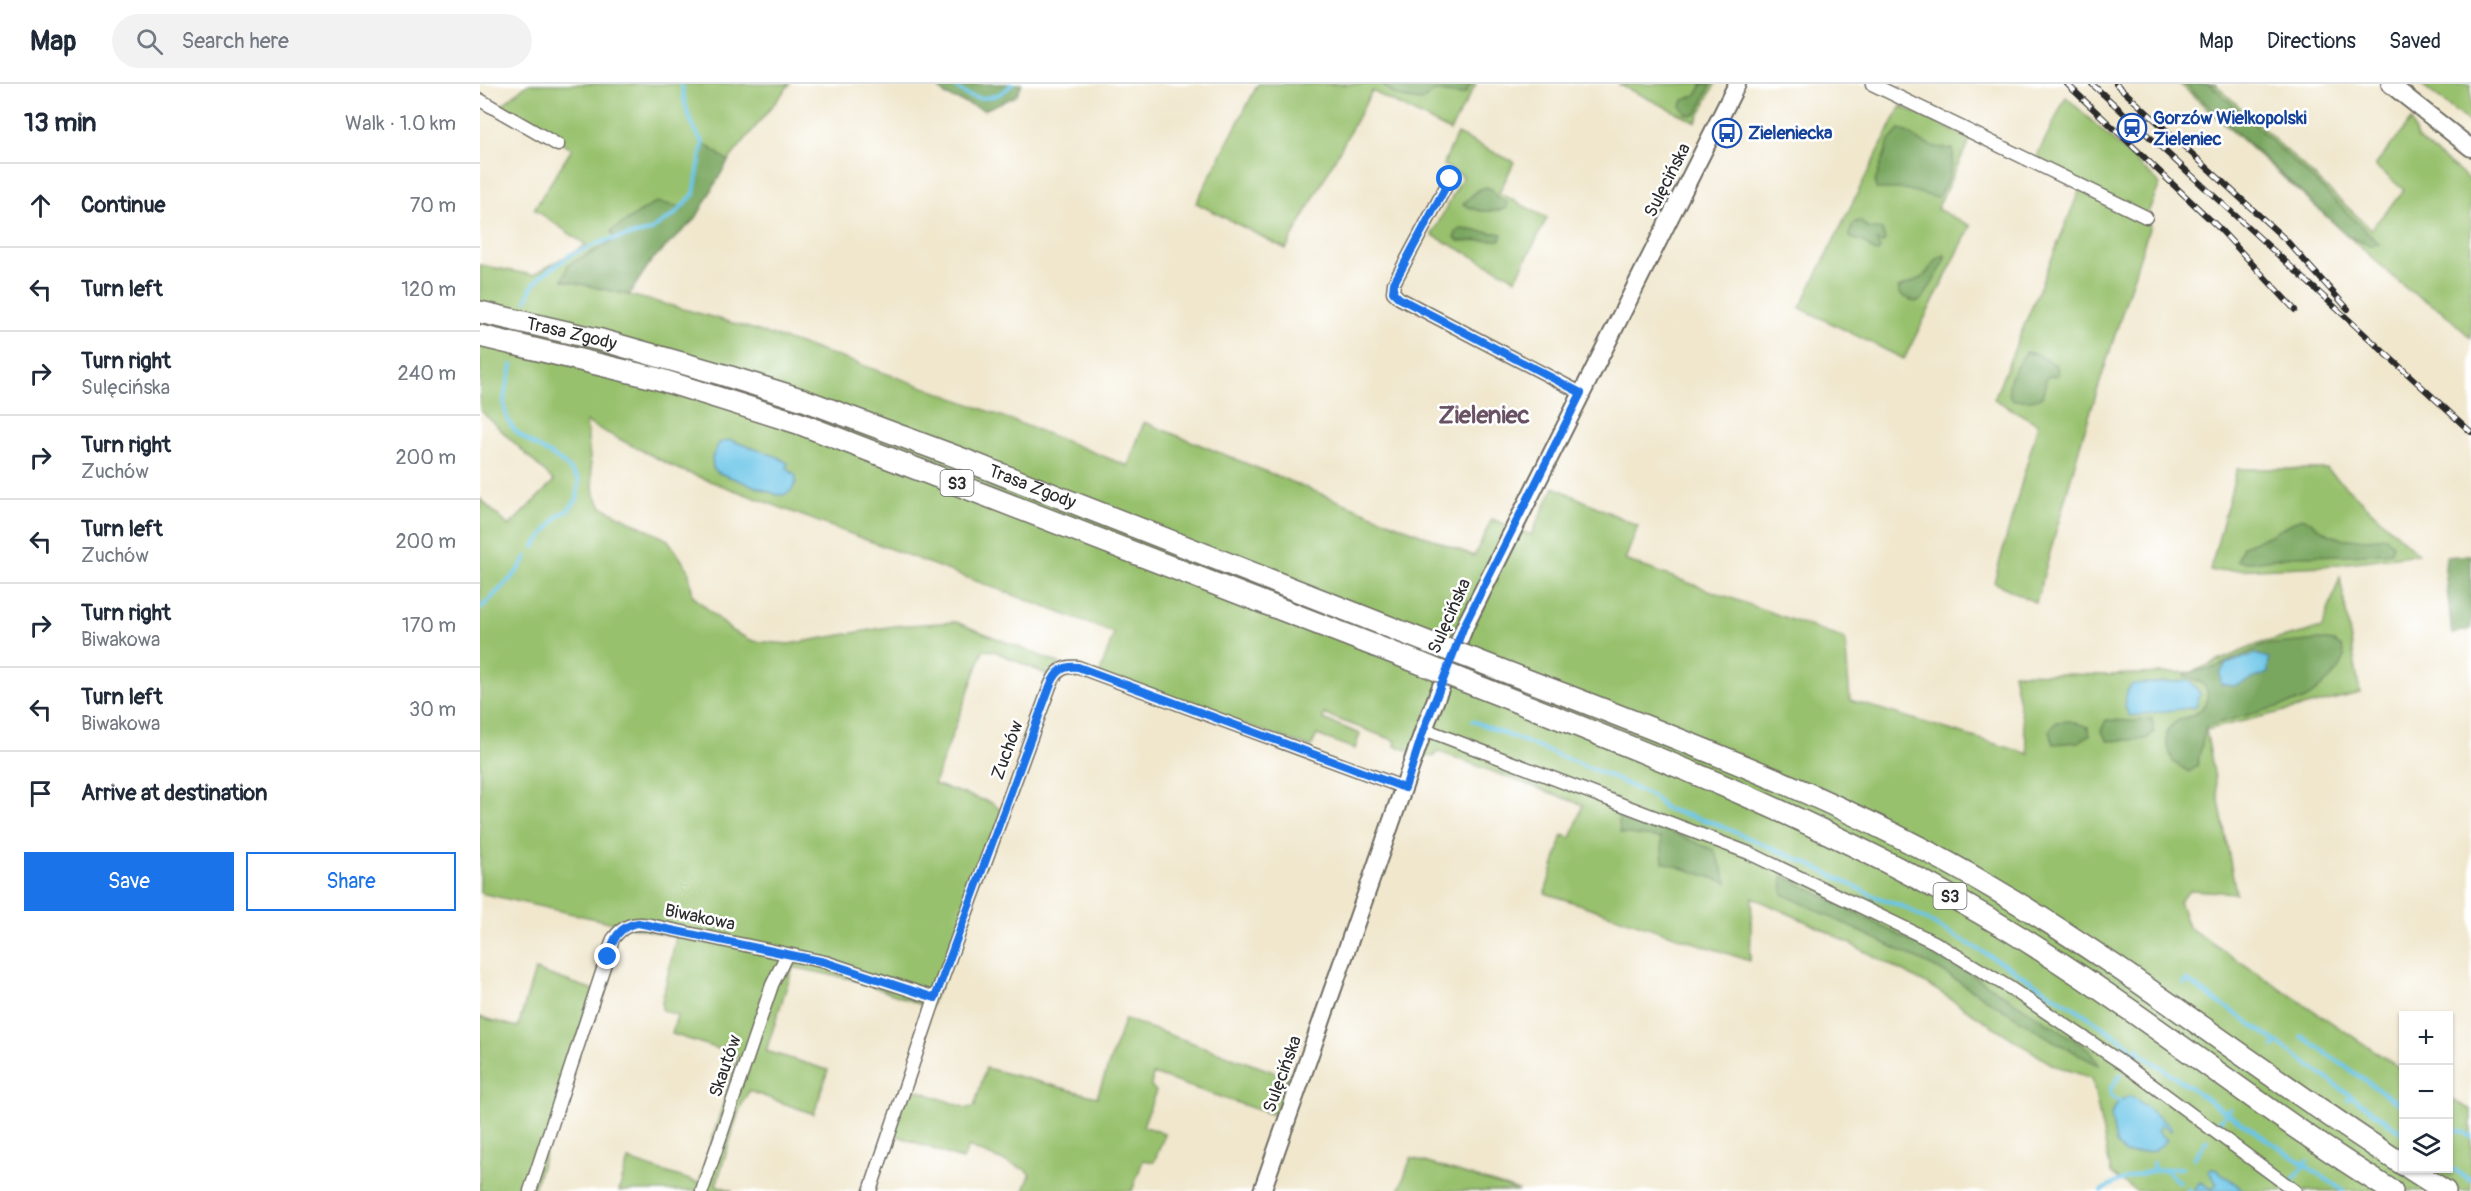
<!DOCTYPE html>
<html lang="en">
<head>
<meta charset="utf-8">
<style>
  :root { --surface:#fff; --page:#f2f2f3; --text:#1f2937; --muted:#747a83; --line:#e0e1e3; --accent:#1a73e8 }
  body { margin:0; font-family:Pangolin,sans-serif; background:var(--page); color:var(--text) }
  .controls { position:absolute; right:18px; bottom:18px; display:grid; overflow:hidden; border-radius:0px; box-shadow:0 2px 4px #0004 }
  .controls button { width:54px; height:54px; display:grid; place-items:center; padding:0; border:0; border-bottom:2px solid var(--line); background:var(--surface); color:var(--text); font:30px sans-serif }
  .stop { position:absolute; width:18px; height:18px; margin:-14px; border:4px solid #1a73e8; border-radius:50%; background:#fff }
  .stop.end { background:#1a73e8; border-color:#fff; box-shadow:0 2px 6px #0008 }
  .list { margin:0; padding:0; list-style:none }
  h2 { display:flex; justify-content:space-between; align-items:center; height:78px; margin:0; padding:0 24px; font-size:26px }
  h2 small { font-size:20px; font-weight:400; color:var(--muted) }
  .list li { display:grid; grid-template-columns:39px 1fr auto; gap:18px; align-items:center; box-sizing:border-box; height:84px; padding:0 24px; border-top:2px solid var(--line) }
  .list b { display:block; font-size:22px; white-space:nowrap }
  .list p { margin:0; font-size:20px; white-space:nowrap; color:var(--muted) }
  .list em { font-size:20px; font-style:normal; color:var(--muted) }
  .actions { display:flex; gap:12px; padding:18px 24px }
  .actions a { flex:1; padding:14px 0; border:2px solid var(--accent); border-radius:0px; text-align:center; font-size:21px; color:var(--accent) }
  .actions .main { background:var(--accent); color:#fff }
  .icon { flex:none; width:33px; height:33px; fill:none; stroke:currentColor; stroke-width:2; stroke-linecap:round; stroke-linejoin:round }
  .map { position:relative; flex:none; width:1991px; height:1107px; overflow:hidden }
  header { display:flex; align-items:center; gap:36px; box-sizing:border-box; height:84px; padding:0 30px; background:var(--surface); border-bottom:2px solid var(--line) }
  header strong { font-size:28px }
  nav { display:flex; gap:33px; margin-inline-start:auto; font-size:21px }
  .search { width:420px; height:54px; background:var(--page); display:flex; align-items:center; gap:15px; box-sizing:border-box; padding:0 21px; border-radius:33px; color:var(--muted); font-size:22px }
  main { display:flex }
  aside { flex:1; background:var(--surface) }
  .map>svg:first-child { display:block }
</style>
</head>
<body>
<header>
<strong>Map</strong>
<div class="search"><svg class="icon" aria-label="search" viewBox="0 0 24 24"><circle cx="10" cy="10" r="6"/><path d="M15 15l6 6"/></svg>Search here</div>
<nav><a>Map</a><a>Directions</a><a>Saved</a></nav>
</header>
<main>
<aside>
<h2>13 min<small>Walk · 1.0 km</small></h2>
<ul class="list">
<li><svg class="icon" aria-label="ahead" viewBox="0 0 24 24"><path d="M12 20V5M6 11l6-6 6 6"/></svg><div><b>Continue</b></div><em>70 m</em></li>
<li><svg class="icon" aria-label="left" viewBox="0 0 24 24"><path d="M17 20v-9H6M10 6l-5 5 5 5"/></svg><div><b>Turn left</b></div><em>120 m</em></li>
<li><svg class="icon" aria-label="right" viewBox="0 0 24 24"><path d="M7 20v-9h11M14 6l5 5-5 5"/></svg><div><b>Turn right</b><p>Sulęcińska</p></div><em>240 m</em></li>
<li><svg class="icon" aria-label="right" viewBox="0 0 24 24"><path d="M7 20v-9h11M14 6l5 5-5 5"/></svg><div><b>Turn right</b><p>Zuchów</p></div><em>200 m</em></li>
<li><svg class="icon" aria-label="left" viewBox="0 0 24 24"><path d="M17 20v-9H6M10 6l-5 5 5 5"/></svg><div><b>Turn left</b><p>Zuchów</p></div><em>200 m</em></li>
<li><svg class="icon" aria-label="right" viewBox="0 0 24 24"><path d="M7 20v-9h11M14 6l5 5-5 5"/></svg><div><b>Turn right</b><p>Biwakowa</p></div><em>170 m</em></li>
<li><svg class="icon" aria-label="left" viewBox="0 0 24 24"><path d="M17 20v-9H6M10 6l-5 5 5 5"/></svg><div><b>Turn left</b><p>Biwakowa</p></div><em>30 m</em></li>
<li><svg class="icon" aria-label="arrive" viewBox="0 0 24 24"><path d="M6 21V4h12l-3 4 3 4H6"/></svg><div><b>Arrive at destination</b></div></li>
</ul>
<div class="actions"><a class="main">Save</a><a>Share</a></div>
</aside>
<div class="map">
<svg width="1991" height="1107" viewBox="0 0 1991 1107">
  <rect width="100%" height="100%" fill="#fff"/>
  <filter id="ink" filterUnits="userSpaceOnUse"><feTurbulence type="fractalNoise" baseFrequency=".0167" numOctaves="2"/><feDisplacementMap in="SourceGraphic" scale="12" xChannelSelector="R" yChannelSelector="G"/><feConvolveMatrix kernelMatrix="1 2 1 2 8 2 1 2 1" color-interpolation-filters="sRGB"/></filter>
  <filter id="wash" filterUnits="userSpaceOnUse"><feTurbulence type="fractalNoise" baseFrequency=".008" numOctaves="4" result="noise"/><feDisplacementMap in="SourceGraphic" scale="24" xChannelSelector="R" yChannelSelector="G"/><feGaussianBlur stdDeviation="1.35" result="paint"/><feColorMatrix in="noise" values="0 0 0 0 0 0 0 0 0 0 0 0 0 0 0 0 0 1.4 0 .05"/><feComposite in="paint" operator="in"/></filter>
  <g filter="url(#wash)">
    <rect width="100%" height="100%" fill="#f0e7cd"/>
    <path fill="#98c16d" stroke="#62764c" stroke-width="1.5" d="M 47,0 L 310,0 L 248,77 L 223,59 L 214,110 L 201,124 L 132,147 L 136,155 L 88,181 L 83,196 C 117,204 151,211 185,220 C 343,262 496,321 648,382 L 664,338 L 994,472 L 1012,435 L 1051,451 L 1074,403 L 1158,442 L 1145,476 L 1365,555 L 1370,616 L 1549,670 L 1533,589 L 1629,591 L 1712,588 L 1781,559 L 1842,544 L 1860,493 L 1880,609 L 1726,646 L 1756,809 L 1711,806 L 1699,817 L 1708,843 L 1923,986 L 1924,1084 L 1968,1084 L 1969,1014 L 1991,1026 L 1991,1107 L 1656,1107 L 1631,1089 L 1612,994 L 1573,981 L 1452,903 L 1342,845 L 1272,813 L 1270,877 L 1065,809 L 1083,751 L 1091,754 L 1103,721 L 957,667 L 954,673 L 945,672 L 915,662 L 916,657 L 844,630 L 843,635 L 880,650 L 875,665 L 837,651 L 831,663 L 619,591 L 634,549 L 198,385 L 106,338 L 114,410 L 122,423 L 188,456 L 208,485 L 213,512 L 252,547 L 273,557 L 309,560 L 414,542 L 476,538 L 581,580 L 568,591 L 514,567 L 503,566 L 501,573 L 454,700 L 512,719 L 523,728 L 450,924 L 375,896 L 313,883 L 286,967 L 348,986 L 334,1030 L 269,1007 L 260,1024 L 236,1101 L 253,1107 L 139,1107 L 148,1076 L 219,1099 L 258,971 L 192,950 L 197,931 L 182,926 L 182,918 L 196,853 L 0,809 L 0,415 L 29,442 L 74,397 L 0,326 L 0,181 L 53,191 L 106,161 L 54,125 L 92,65 L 20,23 Z
      M 778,0 L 996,0 L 970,47 L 892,7 L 806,165 L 716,119 Z
      M 1138,0 L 1235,0 L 1216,38 Z
      M 1700,0 L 1735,0 L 1891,145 L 1924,106 L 1895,82 L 1931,36 L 1937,54 L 1991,97 L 1991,254 L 1961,226 L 1928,206 Z
      M 1941,0 L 1991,0 L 1991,40 Z
      M 1586,13 L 1680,100 L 1666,133 L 1557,79 L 1558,70 Z
      M 1421,22 L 1490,55 L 1457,125 L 1491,142 L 1424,275 L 1320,224 Z
      M 977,50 L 1034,78 L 1019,109 L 1067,134 L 1036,195 L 952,151 L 983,92 L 963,81 Z
      M 1601,103 L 1670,141 L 1600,361 L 1556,519 L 1514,498 L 1558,340 L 1514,315 Z
      M 1757,385 L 1847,385 L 1938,470 L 1844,482 L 1730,487 Z
      M 55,886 L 117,907 L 53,1107 L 0,1107 L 0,933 L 38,943 Z
      M 645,935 L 808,993 L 796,1029 L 790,1030 L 673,990 L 671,1003 L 676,1007 L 663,1042 L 685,1050 L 674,1078 L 663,1076 L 652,1107 L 544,1107 L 550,1091 L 546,1086 L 488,1063 L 483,1076 L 407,1048 L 423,1001 L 486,1024 L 494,1023 L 506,984 L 617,1013 Z
      M 931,1074 L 1040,1107 L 919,1107 Z"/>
    <path fill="#7aa760" stroke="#526946" stroke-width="1.5" d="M 456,0 L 542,0 L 536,12 L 504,26 L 465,11 Z
      M 903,0 L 991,0 L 985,10 L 978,11 L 955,7 L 942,17 C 928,16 910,12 903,0 Z
      M 1223,0 L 1231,0 L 1217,30 L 1211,31 L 1205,29 L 1201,22 L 1203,16 L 1216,11 Z
      M 1705,0 L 1730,0 L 1840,102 L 1899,160 L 1888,161 L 1868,152 Z
      M 1419,46 C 1429,47 1431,52 1440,57 C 1451,63 1461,64 1473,65 C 1474,82 1468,101 1456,114 L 1425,105 L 1396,105 L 1395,98 L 1409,57 Z
      M 223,59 L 248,77 L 216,134 L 171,177 L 149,211 L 83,196 L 88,181 L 135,156 L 131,147 L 176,118 L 201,123 L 214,110 Z
      M 1006,103 L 1012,105 L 1015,111 L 1027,119 L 1027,124 C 1012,129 996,128 983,120 L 998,106 Z
      M 1381,137 L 1387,144 L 1402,146 L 1405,156 L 1403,159 L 1397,157 L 1400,165 L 1398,168 C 1390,167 1389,162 1383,158 C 1378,155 1375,157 1370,153 L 1371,145 L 1375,138 Z
      M 981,145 L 1022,150 L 1020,156 L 978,157 L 975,153 L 976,148 Z
      M 1465,171 L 1463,181 L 1442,216 L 1435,218 L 1421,211 L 1418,204 L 1442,194 L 1458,174 Z
      M 1546,268 L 1559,271 L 1577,282 L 1578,291 L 1567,293 L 1562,313 L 1552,316 L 1532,316 C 1522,299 1537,283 1546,268 Z
      M 1821,434 C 1835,438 1834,441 1845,448 C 1862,459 1886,455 1906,453 L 1913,460 L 1911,468 C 1880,472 1849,471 1818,472 C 1797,472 1777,481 1757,477 L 1763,462 L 1788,452 Z
      M 1991,471 L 1991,545 L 1972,550 L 1965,485 L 1966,473 Z
      M 1840,556 L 1854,558 L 1862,563 C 1863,566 1864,569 1864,573 C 1863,586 1834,611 1823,616 L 1726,642 L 1717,682 L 1709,688 L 1693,678 C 1690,668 1684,656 1688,646 C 1694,633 1714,635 1722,624 C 1736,606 1721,595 1704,593 L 1705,590 L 1736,583 L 1785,561 Z
      M 1672,634 L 1674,648 L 1666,655 L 1628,657 L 1621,647 L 1626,636 L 1653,637 Z
      M 1590,637 L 1608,643 L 1610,651 L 1598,658 L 1573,660 L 1570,646 L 1576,638 Z
      M 1138,726 L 1234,766 L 1248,799 L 1183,778 L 1181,754 L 1140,749 Z
      M 1302,791 L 1473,879 L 1609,965 L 1620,982 L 1572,956 L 1460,886 L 1303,810 Z"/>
    <path fill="#6ac5e8" stroke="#4a788a" stroke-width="1.5" d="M 250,356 L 298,373 L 308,379 L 307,384 L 316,392 C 317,403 309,412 298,411 L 239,389 L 233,384 L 232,374 L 239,359 Z
      M 1775,570 L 1789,574 L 1788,589 L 1754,602 L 1741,600 L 1740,589 L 1746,580 Z
      M 1710,597 L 1720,609 L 1716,623 L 1650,632 L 1645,623 L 1647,606 L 1653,600 Z
      M 1649,1012 L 1656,1015 L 1691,1043 L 1691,1047 L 1681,1040 L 1677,1047 L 1687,1056 L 1674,1067 L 1645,1070 L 1636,1060 L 1631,1030 L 1639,1017 Z
      M 1731,1085 L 1737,1086 L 1765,1107 L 1713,1107 L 1720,1098 L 1732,1105 L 1737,1100 L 1728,1087 Z"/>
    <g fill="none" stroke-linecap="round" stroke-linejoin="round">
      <path stroke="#6ac5e8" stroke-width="4" d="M 474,0 C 489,20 517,17 532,0
        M 47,216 L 51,204 L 61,192 L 92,170 L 125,157 L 170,147 L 195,130 L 214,110 L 223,59 C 210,39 204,23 202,0
        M 32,281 C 30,294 24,306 24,318 C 24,351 56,360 79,376 C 87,381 93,389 99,396 L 97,415 L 88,426 L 78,432 L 54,463
        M 0,525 L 37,488 L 47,472
        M 993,637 L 1132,693 L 1173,713 L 1186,725 L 1234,739 L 1331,781 L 1394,812 L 1424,823 L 1524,880 L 1601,928 L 1747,1029 L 1864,1107
        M 1704,900 L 1706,896 L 1797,958 L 1794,963
        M 1821,952 L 1924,1023
        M 1797,958 L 1871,1012 L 1868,1016
        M 1651,976 L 1660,964
        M 1871,1012 L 1924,1050
        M 1639,1017 L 1632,1013 L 1630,1006 L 1640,991
        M 1738,1040 L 1749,1025
        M 1968,1046 L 1981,1047 L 1991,1053
        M 1714,1074 L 1727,1056
        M 1673,1079 L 1674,1086
        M 1968,1082 L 1991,1096
        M 1684,1085 L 1700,1099
        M 1814,1095 L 1827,1077
        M 1708,1105 L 1711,1107
        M 1621,1107 C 1645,1091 1673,1085 1702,1084"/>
    </g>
  </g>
  <g filter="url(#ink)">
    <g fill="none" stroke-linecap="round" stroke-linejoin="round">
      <g stroke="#706d64" stroke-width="15">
        <path id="street" d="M 1392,0 L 1666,133
          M 0,16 L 78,61
          M 970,95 L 914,199 L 913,208 L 919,214 L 1101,309
          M 944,645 L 1269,769 L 1454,858 L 1530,904 L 1645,981 L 1815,1107
          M 50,1107 L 133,855 C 143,841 154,838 170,841 L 345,878 L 455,914
          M 222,1107 L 292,901 L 307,870
          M 390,1107 L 453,920 L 570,602 C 576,588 582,581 598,583 L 925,704"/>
      </g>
      <g stroke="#706d64" stroke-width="20">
        <path id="secondary" d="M 1910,0 L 1991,64
          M 782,1107 L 944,645 L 985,542 L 1257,0"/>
      </g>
      <g stroke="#706d64" stroke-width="24">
        <g id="highway">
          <path id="s1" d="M 0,228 L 121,256 L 244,291 L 324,316 L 480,374 L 950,559"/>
          <path d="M 0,252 L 175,294 L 318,339 L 942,580"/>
          <path d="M 993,575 C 1168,644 1349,707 1511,803 C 1654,887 1784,992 1924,1081"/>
          <path d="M 984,597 C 1160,666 1337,734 1500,829 C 1644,912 1771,1020 1912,1107"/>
          <path d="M 1929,1084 L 1965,1107"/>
        </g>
      </g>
      <use href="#street" stroke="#fff" stroke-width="12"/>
      <use href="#secondary" stroke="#fff" stroke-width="16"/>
      <use href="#highway" stroke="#fff" stroke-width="21"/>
      <g stroke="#2b2b2b" stroke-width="6">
        <path id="rail" d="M 1587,0 L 1739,144 L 1815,226
          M 1612,0 L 1991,348
          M 1636,0 L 1806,156 L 1868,225"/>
      </g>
      <use href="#rail" stroke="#fff" stroke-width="4" stroke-dasharray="11" stroke-linecap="butt"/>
      <g stroke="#706d64" stroke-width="24" stroke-linecap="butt">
        <path id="highway-bridge" d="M 950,559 L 993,575
          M 942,580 L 984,597"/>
      </g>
      <use href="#highway-bridge" stroke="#fff" stroke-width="21"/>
    </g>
  </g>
  <g fill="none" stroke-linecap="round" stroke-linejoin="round" filter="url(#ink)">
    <path stroke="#1a73e8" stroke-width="8" d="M 128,873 C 133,856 138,842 158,839 L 345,878 L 455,914 L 570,602 C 576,588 582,581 598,583 L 925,704 L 944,645 L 984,542 L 1101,309 L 919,214 L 913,208 L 914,199 L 970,95"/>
  </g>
  <defs>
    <g id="station-ring" transform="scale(1.5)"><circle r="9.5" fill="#fff" stroke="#1a4fb4" stroke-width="1.5"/><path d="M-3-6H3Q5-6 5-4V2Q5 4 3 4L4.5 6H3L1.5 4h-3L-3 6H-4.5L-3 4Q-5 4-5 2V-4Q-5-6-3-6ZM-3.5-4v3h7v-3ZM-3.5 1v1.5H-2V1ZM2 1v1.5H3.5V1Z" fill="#1a4fb4"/></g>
    <g id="bus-ring" transform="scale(1.5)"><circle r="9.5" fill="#fff" stroke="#1a4fb4" stroke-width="1.5"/><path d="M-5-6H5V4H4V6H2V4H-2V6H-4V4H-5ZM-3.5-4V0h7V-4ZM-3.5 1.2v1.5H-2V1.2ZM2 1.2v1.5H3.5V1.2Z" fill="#1a4fb4"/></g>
  </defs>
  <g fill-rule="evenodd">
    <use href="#station-ring" x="1652" y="44"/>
    <use href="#bus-ring" x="1247" y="49"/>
  </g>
  <g text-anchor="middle" stroke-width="5" stroke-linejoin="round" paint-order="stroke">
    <g fill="#fff" stroke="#6b6b6b" stroke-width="1.5">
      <rect x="460.5" y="386" width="33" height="26" rx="4.5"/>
      <rect x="1453.5" y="799" width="33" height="26" rx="4.5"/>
    </g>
    <g font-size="16" font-weight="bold" fill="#2b2b2b">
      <text x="477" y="405">S3</text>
      <text x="1470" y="818">S3</text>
    </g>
    <g font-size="18" font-weight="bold" fill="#164399" stroke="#fff" text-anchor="start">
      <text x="1673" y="40">Gorzów Wielkopolski<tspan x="1673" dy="21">Zieleniec</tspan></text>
      <text x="1268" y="55">Zieleniecka</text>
    </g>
    <g font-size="18" fill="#2b2b2b" stroke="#fff">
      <text transform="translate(1187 96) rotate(-63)" y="6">Sulęcińska</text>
      <text dy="6" stroke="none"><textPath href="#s1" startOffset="94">Trasa Zgody</textPath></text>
      <text dy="6" stroke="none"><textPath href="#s1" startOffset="580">Trasa Zgody</textPath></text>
      <text transform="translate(969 532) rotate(-66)" y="6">Sulęcińska</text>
      <text transform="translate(527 666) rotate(-70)" y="6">Zuchów</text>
      <text transform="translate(220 833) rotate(12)" y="6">Biwakowa</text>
      <text transform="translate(245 982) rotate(-71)" y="6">Skautów</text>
      <text transform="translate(802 990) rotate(-70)" y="6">Sulęcińska</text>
    </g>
    <g font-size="24" font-weight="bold" fill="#695264" stroke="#fff">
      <text x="1004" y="339">Zieleniec</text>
    </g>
  </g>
</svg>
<div class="controls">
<button>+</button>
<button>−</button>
<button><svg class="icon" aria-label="layers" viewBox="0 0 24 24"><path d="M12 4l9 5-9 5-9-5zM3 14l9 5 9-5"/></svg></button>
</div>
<div class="stop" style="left:970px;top:95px"></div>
<div class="stop end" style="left:128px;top:873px"></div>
</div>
</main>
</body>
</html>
